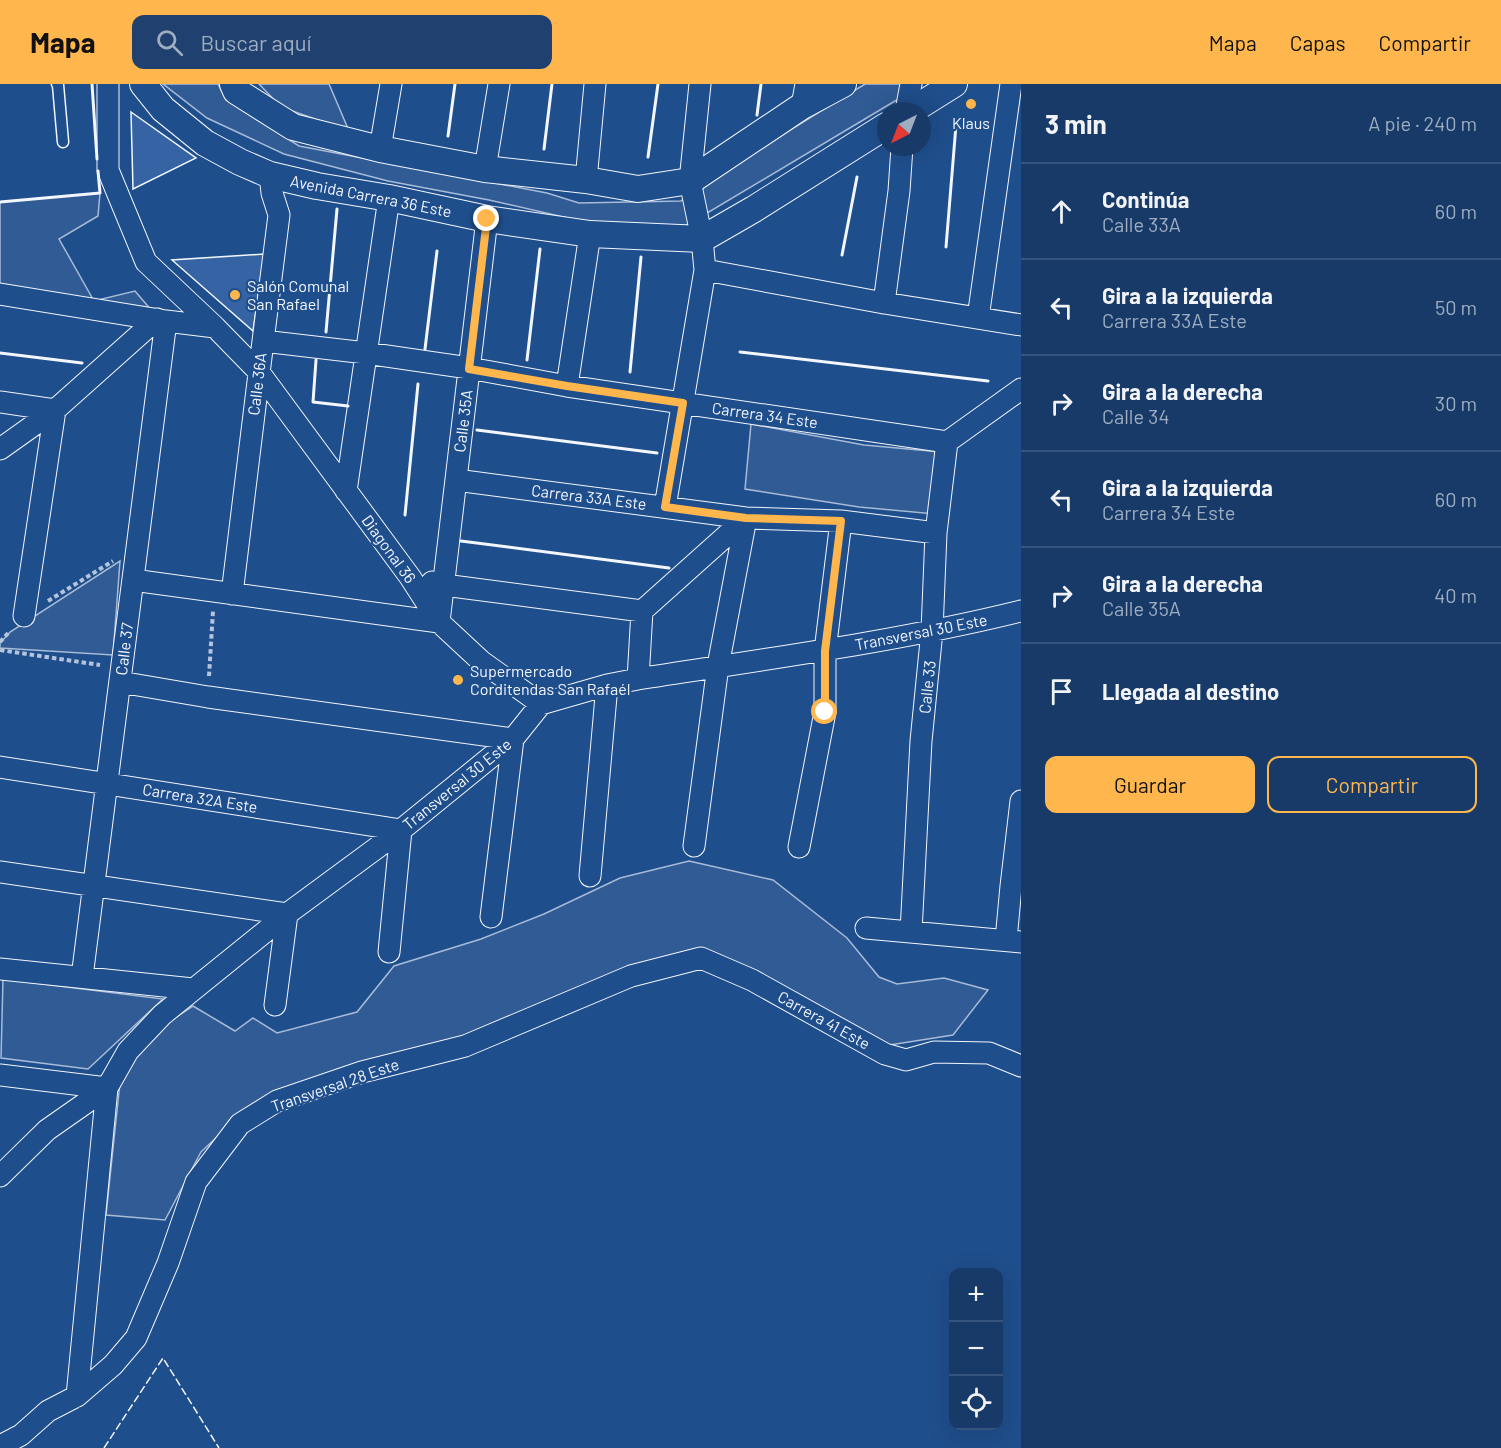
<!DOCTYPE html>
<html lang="es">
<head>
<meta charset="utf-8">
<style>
  :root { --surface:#173a69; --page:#20416f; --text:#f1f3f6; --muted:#9eadc0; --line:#36547d; --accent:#ffb74d }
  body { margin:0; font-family:Barlow,sans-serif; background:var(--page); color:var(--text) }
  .controls { position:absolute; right:18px; bottom:18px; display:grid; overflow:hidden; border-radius:12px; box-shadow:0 6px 24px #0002 }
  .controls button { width:54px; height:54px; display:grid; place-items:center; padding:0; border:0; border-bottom:2px solid var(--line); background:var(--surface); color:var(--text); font:30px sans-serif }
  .compass { position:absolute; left:877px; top:18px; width:54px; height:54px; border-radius:50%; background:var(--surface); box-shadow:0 6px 24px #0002; rotate:222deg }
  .stop { position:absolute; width:18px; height:18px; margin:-14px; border:4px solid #ffb74d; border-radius:50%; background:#fff }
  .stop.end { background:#ffb74d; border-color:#fff; box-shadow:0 2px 6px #0008 }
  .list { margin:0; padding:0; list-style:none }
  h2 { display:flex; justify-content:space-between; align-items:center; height:78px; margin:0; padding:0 24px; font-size:26px }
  h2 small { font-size:20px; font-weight:400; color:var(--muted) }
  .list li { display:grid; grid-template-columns:39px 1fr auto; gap:18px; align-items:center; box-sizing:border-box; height:96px; padding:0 24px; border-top:2px solid var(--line) }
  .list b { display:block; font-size:22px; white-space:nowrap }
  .list p { margin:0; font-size:20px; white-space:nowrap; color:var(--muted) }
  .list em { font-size:20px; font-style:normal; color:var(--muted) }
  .actions { display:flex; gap:12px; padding:18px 24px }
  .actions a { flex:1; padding:14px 0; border:2px solid var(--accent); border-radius:12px; text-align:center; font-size:21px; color:var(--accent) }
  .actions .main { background:var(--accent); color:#111 }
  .icon { flex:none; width:33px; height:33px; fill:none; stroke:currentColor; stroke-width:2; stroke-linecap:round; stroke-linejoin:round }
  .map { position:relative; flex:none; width:1021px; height:1364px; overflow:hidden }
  header { display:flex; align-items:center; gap:36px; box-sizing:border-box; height:84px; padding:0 30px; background:var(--accent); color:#111 }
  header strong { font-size:28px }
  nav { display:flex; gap:33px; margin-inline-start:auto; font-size:21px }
  .search { width:420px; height:54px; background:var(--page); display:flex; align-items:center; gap:15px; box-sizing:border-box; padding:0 21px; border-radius:12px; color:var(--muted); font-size:22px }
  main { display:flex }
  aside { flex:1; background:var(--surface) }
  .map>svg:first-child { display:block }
</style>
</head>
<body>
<header>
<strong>Mapa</strong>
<div class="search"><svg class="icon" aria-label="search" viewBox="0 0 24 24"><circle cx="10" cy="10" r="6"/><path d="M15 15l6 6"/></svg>Buscar aquí</div>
<nav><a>Mapa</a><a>Capas</a><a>Compartir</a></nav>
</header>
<main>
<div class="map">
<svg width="1021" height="1364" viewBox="0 0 1021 1364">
  <rect width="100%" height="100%" fill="#1f4e8c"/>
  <path fill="#305b95" stroke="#a8bbd7" stroke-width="1.5" d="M 163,0 L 218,0 L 226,16 L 299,62 L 547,109 L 579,119 L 681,117 L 790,46 L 865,0 L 918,0 L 895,17 L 682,144 L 594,140 L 489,116 L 388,97 L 284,70 L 207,34 Z
    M 259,0 L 329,0 L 349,47 L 281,23 Z
    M 100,109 L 98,132 L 59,155 L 94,217 L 135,207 L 152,227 L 0,203 L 0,118 Z
    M 751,340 L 864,361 L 941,368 L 935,430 L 859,423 L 745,405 Z
    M 120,477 L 113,571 L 0,564 L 0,559 L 10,548 Z
    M 689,777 L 773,796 L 847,854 L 879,893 L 897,900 L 944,894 L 988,906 L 953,951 L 877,963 L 705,871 L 490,948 L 249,1023 L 201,1068 L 165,1136 L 106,1131 L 121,989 L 140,957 L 193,922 L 235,947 L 253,934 L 277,949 L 357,928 L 394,882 L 481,855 L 544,830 L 620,794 Z
    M 3,895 L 163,915 L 88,985 L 1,974 Z"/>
  <path fill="#3563a3" stroke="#f2f6ff" stroke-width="1.5" d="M 131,28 L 196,74 L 133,105 Z
    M 264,170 L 253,247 L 172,176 Z"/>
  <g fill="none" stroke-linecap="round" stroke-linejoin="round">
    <g stroke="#f2f6ff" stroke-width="13">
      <path id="service" d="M 57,0 L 58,1 L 63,58"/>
    </g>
    <g stroke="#f2f6ff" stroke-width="23">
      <path id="minor" d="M 108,0 L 108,86 L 146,178 L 215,243
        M 802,22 L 806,0
        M 906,27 L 911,0
        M 380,65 L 391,0
        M 485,85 L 499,0
        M 586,96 L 595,0
        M 705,186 L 884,219 L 1021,241
        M 0,210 L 166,237 L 215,243 L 259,288 L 410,493 L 439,538 L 481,577 L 541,620
        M 884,219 L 899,107 L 902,63
        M 978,234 L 1011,0
        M 263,257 L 366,269 L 469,284 L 567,302 L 947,358
        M 567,302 L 590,150
        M 0,318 L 55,326 L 24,532
        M 947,358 L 1021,305
        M 0,365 L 55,326 L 157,235
        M 456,396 L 746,434 L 841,437 L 936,449
        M 346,407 L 389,114
        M 665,423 L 705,186 L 702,155 L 690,97 L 700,0
        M 133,496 L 439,538 L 487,135
        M 432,498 L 444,501 L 642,527
        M 232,510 L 263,257 L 279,131 L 272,109 L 270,91
        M 642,527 L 746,434
        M 638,595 L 642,527
        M 120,598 L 208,613 L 513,655 L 491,833
        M 0,683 L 401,746 L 389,868
        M 694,762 L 718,582 L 746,434
        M 799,763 L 825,628 L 825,567 L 841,437
        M 0,788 L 287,830 L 275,921
        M 590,792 L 607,601
        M 866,844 L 1021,858
        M 911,848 L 921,657 L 932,547 L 936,449 L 947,358
        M 1006,856 L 1011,802 L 1021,717
        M 0,885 L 193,905
        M 82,893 L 166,237
        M 0,991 L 107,1004
        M 0,1092 L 47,1046 L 107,1004 L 128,967 L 162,931 L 287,830 L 401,746 L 513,655 L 541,620 L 607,601 L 638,595 C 766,575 895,558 1021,527
        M 77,1312 L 107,1004
        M 0,1362 L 21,1351 L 48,1327 L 77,1312 L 113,1281 L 136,1254 L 168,1179 L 196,1098 L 240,1040 L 277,1017 L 362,988 L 465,962 L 631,892 L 701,874 L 752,896 L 885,970 L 906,976 L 934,968 L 989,969 L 1021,982"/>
    </g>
    <g stroke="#f2f6ff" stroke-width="28">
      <path id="tertiary" d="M 143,0 L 163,25 L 205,59 L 240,78 L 270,91 L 317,102 L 389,114 L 487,135 L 590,150 L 702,155 L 754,125 L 886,42
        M 233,0 L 236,7 L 293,43 L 380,65 L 485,85 L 586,96 L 638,105 L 690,97 L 802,22 L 843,0
        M 911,27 L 954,0"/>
    </g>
    <path stroke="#b3c4dc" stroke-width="4" stroke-dasharray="4.5 3" stroke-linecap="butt" d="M 48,517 L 113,477
      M 0,558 L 10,547
      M 0,566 L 100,581
      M 209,592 L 213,527"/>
    <use href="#service" stroke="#1f4e8c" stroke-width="10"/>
    <use href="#minor" stroke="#1f4e8c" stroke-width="21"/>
    <use href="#tertiary" stroke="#1f4e8c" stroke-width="26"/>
    <path stroke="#f2f6ff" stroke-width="1.5" stroke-dasharray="8 3" stroke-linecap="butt" d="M 104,1364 L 163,1274 L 219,1364"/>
    <path stroke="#f2f6ff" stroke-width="3" d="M 92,0 L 97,75
      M 757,31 L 761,0
      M 448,52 L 455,0
      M 544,65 L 552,0
      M 648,73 L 658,0
      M 0,118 L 100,109 L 98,87
      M 946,163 L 956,41
      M 842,171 L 857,93
      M 326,248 L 337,125
      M 425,265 L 437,167
      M 740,268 L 988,297
      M 0,269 L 82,279
      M 316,276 L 313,318 L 348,322
      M 527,276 L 540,165
      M 630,288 L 641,173
      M 477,346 L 657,369
      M 405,431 L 418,300
      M 461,457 L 669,484"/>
  </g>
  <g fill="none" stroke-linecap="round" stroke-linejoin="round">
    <path stroke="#ffb74d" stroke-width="8" d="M 487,135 L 469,285 L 567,302 L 683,319 L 665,423 L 746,434 L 841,437 L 825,567 L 825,628"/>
  </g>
  <g fill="#ffb74d" stroke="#1f4e8c" stroke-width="2">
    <circle cx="971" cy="20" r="6"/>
    <circle cx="235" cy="211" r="6"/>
    <circle cx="458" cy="596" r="6"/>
  </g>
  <g text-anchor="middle" stroke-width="4.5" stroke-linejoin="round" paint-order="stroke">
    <g font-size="16" fill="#f2f6ff" stroke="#1f4e8c" text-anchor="start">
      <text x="971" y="45" text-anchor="middle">Klaus</text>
      <text x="247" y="208">Salón Comunal<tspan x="247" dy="18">San Rafael</tspan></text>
      <text x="470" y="593">Supermercado<tspan x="470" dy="18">Corditendas San Rafaél</tspan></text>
    </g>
    <g font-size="16" fill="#f2f6ff" stroke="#1f4e8c">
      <text transform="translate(371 112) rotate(11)" y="6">Avenida Carrera 36 Este</text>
      <text transform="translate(257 300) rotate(-83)" y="6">Calle 36A</text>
      <text transform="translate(765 331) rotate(8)" y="6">Carrera 34 Este</text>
      <text transform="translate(463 337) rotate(-83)" y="6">Calle 35A</text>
      <text transform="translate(589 413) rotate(7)" y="6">Carrera 33A Este</text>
      <text transform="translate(389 465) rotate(54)" y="6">Diagonal 36</text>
      <text transform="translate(921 548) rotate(-11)" y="6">Transversal 30 Este</text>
      <text transform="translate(124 565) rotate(-83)" y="6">Calle 37</text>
      <text transform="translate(927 603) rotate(-84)" y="6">Calle 33</text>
      <text transform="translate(457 700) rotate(-39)" y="6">Transversal 30 Este</text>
      <text transform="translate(200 714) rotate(9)" y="6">Carrera 32A Este</text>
      <text transform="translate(824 936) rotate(29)" y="6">Carrera 41 Este</text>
      <text transform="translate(335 1001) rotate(-19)" y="6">Transversal 28 Este</text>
    </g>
  </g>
</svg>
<div class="controls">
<button>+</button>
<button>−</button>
<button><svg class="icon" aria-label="locate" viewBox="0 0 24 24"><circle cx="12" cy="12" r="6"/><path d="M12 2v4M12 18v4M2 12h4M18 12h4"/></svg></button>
</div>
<svg class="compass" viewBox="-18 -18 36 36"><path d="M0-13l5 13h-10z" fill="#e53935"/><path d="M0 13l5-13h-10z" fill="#9eadc0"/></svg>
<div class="stop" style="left:825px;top:628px"></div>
<div class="stop end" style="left:487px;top:135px"></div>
</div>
<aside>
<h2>3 min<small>A pie · 240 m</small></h2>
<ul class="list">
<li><svg class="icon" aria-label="ahead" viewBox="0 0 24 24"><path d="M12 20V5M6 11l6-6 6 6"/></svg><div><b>Continúa</b><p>Calle 33A</p></div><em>60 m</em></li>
<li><svg class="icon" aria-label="left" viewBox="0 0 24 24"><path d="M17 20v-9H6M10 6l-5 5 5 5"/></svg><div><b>Gira a la izquierda</b><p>Carrera 33A Este</p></div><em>50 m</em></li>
<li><svg class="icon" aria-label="right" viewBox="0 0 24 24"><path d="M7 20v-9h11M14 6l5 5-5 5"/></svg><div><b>Gira a la derecha</b><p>Calle 34</p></div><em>30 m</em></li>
<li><svg class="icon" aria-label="left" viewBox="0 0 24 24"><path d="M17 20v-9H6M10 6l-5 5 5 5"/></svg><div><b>Gira a la izquierda</b><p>Carrera 34 Este</p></div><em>60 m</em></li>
<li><svg class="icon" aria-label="right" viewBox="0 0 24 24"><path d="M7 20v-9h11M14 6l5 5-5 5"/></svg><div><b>Gira a la derecha</b><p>Calle 35A</p></div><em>40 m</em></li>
<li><svg class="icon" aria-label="arrive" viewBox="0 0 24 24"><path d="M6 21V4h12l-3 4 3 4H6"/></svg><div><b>Llegada al destino</b></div></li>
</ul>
<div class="actions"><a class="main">Guardar</a><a>Compartir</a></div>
</aside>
</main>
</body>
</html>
